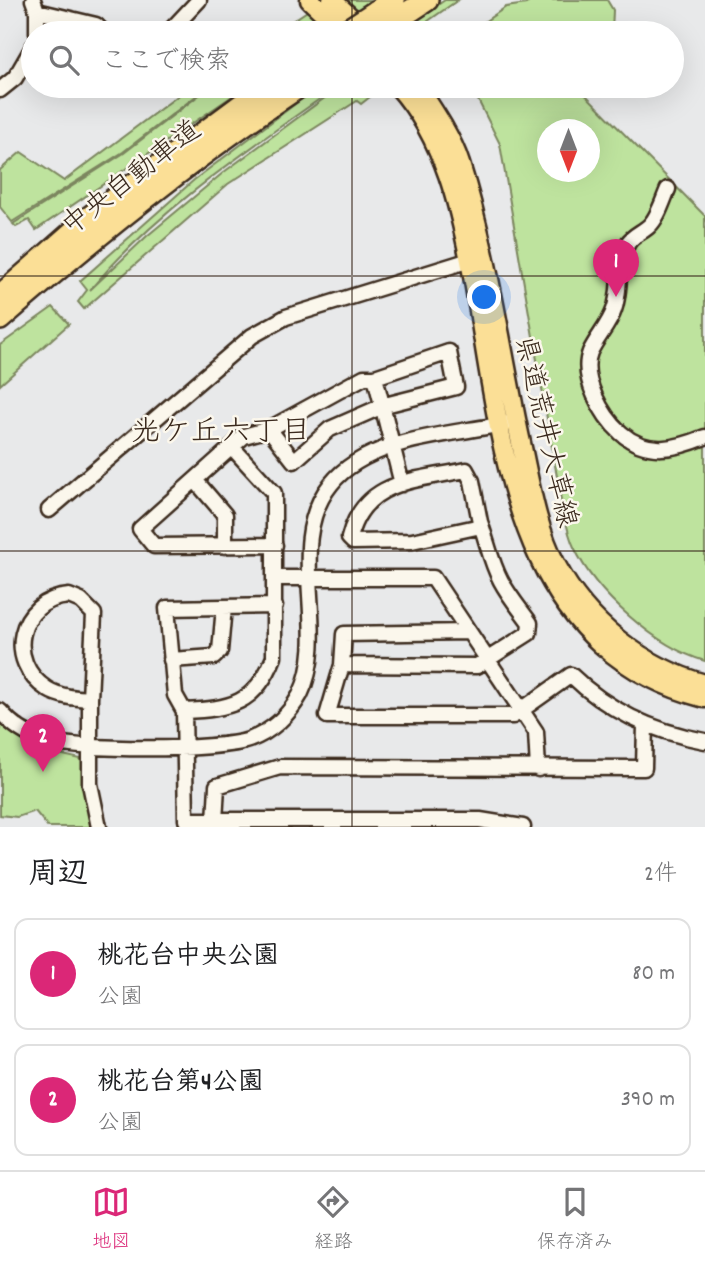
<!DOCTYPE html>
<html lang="ja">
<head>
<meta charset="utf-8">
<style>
  :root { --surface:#fff; --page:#f2f2f2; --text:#202124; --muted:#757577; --line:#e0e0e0; --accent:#db2777 }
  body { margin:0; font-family:Dekko,"Klee One",sans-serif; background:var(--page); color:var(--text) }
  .compass { position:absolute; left:537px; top:119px; width:63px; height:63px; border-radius:50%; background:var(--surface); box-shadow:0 7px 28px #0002; rotate:180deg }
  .you { position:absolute; left:485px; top:298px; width:24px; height:24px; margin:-18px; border:5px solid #fff; border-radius:50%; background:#1a73e8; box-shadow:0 0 0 10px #1a73e833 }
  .badge { display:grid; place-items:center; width:46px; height:46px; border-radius:50%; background:var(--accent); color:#fff; font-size:23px; font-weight:700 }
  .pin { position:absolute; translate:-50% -58px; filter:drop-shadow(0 2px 4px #0008) }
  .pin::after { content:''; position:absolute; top:37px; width:24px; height:21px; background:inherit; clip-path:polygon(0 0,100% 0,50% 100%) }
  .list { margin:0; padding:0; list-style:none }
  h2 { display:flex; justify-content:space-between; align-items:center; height:91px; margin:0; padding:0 28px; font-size:30px }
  h2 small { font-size:23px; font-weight:400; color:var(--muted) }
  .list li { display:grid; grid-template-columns:46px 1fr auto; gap:21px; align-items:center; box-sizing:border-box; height:112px; margin:0 14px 14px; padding:0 14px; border:2px solid var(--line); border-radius:14px }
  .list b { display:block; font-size:26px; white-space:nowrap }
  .list p { margin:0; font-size:23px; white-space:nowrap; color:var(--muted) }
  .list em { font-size:23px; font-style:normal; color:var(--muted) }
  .icon { flex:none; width:38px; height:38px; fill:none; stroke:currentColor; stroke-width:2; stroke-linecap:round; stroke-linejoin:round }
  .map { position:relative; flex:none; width:705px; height:827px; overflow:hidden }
  .search { position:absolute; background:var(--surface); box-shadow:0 7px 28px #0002; left:21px; right:21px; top:21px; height:77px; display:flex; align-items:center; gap:18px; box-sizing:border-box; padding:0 24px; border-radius:38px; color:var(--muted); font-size:26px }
  .sheet { height:343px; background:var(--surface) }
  nav { display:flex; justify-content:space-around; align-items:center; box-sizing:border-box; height:98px; border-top:2px solid var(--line); background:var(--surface); font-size:19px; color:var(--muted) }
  nav a { display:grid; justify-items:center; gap:4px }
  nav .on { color:var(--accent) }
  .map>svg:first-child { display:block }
</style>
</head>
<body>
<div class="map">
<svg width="705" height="827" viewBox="0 0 705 827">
  <rect width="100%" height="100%" fill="#e8e9ea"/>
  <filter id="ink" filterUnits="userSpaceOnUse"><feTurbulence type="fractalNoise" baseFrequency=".0143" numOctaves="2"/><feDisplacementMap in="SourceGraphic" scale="14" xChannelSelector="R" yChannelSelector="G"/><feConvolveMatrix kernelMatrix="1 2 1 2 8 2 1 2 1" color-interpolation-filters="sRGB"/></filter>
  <g filter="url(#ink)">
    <path fill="#bee39e" stroke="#7c865e" stroke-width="2" fill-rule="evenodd" d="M 324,0 L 348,0 L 297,33 L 274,33 Z
      M 350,0 L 379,0 L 327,33 L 299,33 Z
      M 445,0 L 458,0 L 411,33 L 396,33 Z
      M 531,0 L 607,0 L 613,10 L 612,33 L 468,33 L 506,7 L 526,4 Z
      M 191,86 L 209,86 L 123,152 L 12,222 L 0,207 L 0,170 L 21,152 L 64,181 Z
      M 211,86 L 247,86 L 36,230 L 29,220 L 16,227 L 13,224 L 124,153 Z
      M 319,86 L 338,86 C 252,147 158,209 90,290 L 147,236 L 224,172 L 341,86 L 380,86 L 380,89 L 361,104 L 357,101 L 228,184 L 84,309 L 78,302 L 87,290 L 80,281 L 194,180 Z
      M 471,86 L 577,86 L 705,216 L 705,661 C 656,647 595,593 574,547 C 567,533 565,515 561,500 L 500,144 ZM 548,130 L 590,130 L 590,172 L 548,172 Z
      M 53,307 L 69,324 L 0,385 L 0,345 Z
      M 0,725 L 37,749 L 85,760 L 93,827 L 48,827 L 35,811 L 17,817 L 0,815 Z"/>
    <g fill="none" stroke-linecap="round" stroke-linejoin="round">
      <g stroke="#3b2a1e" stroke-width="19">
        <path id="minor" d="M 33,0 L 37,11 L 37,33
          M 37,11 L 96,25 L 104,33
          M 168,33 L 199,0
          M 0,90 L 15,78 L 33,47
          M 668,189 C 663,200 658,218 649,226 C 643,232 633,235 628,243 C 615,264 622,288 614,310 C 609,325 597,337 590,352 C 580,377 602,416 621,433 C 647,456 676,449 705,437
          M 375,377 L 402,484
          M 269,429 L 294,461 L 330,429 L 385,405 L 456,387 L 449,352 L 375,377 L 364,377 L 269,429 L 244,436 L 140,529 L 154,546 L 275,545
          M 195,480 L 225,515 L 225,546
          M 49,510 L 252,336 L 286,317 L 470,260
          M 276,578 L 433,578 L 536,732 L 538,769
          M 69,596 L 81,601 L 94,614 L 90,699 C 75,698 60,697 47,689 C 5,662 17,600 69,596 Z
          M 275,606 L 167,608 L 175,695 L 184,711 L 186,820 L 480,820 L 523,827
          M 469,632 L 344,634 L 342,665 L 327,716 L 513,716 L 571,675 C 608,711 655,732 705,741
          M 171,660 L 214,657 L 220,651 L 224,607
          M 342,665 L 477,666 L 529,633 L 530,623 C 520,609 509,596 501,581 C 491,563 487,541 480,522 L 472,481 L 466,470 C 415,481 364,479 349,538 L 353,542 L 412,541 L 481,526
          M 90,699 L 90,784 L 99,827
          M 0,711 C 12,725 26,735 43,740 C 76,751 218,751 249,740 C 271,732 289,715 300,695 C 332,631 283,543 331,484 C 368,437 453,435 508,423
          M 184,711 C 230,709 256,704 274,657 L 274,493 L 232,447
          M 215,821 L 217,786 L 280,767 L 644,768 L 645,724"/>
      </g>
      <g stroke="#3b2a1e" stroke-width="23">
        <path id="major" d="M 310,0 L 345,33
          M 332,0 L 367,33
          M 398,86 C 445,139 460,208 473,276 C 503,440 510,648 705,698
          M 417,86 C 433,110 451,136 460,164 C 489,255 501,351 521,443 C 530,484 536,527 556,565 C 587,623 642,667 705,684"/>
      </g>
      <g stroke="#3b2a1e" stroke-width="26">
        <path id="highway" d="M 375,12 L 394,0
          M 377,33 L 427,0
          M 0,296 L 90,217 L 267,86
          M 0,319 C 96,235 194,156 300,86"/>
      </g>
      <use href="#minor" stroke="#fbf7ec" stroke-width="14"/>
      <use href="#major" stroke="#fbdf96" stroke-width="18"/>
      <use href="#highway" stroke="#fbdf96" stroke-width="21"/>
      <g stroke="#3b2a1e" stroke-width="26" stroke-linecap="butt">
        <path id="highway-bridge" d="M 343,33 L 375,12"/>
      </g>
      <use href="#highway-bridge" stroke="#fbdf96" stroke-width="21"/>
    </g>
  </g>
  <path fill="none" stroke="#3b2a1e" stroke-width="2" stroke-opacity="0.55" d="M 352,0 L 352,33M 352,86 L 352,827M 0,276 L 705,276M 0,551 L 705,551"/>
  <g text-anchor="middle" stroke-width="5" stroke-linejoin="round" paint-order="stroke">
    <g font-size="28" fill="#3b2a1e" stroke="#fbf7ec">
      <text transform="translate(130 176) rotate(-38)" y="10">中央自動車道</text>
      <text transform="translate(548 431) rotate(77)" y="10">県道荒井大草線</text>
    </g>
    <g font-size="30" fill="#3b2a1e" stroke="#fbf7ec">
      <text x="221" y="440">光ケ丘六丁目</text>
    </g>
  </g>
</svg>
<svg class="compass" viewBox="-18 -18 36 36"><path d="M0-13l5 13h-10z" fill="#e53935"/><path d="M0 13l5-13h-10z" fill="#757577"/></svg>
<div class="you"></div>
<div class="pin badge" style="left:616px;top:297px">1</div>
<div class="pin badge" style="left:43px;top:772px">2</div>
<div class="search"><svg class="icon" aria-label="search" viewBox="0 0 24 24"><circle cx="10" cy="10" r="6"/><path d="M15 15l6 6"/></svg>ここで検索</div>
</div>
<section class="sheet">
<h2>周辺<small>2件</small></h2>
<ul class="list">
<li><span class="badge">1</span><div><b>桃花台中央公園</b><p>公園</p></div><em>80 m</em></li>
<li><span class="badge">2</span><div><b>桃花台第4公園</b><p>公園</p></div><em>390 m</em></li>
</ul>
</section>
<nav>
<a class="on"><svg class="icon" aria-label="map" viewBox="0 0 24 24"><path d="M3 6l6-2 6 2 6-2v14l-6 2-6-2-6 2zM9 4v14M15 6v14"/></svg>地図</a>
<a><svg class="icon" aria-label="directions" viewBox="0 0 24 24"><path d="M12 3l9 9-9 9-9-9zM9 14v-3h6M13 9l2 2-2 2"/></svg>経路</a>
<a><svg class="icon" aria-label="saved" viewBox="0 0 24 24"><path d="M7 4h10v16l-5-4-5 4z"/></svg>保存済み</a>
</nav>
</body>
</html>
